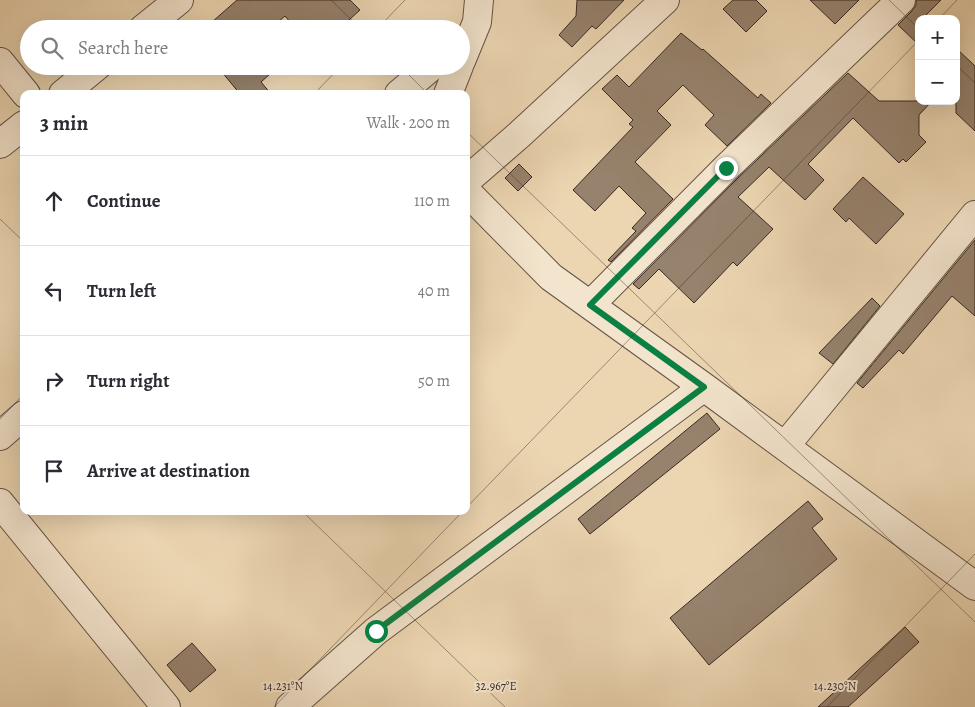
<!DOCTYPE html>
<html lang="en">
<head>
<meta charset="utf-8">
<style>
  :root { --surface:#fff; --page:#f7f7f7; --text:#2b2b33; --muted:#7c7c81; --line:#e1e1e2 }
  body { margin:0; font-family:Alegreya,serif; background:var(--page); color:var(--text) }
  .controls { position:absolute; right:15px; top:15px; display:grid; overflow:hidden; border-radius:10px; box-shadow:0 5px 20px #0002 }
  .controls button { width:45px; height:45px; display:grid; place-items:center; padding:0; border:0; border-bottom:1px solid var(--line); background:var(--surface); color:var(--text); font:25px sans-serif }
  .stop { position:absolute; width:15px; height:15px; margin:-11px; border:4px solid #0b8043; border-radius:50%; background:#fff }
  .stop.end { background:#0b8043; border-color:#fff; box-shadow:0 1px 5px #0008 }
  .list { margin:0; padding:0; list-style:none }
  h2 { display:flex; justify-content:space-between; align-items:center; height:65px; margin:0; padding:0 20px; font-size:21px }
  h2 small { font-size:16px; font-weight:400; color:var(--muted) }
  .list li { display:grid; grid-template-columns:32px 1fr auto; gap:15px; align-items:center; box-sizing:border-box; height:90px; padding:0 20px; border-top:1px solid var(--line) }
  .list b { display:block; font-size:19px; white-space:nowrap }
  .list em { font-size:16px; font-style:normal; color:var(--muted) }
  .icon { flex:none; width:28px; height:28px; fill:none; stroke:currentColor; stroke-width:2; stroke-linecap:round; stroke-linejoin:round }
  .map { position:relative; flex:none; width:975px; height:707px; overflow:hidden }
  .search { position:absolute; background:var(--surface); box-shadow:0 5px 20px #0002; left:20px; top:20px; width:450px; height:55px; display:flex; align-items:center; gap:12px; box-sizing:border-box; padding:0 18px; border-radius:28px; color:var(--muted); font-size:19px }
  .panel { position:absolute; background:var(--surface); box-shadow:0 5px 20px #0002; left:20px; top:90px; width:450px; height:425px; border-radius:10px }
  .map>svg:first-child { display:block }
</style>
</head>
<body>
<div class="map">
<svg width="975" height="707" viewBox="0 0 975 707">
  <rect width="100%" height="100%" fill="#ecd6b2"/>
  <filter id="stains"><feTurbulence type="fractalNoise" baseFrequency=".004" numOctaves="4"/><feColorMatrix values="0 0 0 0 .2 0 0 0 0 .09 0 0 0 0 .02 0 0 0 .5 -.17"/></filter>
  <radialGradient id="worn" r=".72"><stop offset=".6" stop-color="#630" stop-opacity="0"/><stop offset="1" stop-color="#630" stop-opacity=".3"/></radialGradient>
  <path fill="#96826d" stroke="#382823" d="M 237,0 L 350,0 L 360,10 L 339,29 L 296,29 L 285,16 L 270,29 L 204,29 Z
    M 577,0 L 624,0 L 596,29 L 592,26 L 572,47 L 559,35 L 576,16 Z
    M 733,0 L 756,0 L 767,11 L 746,32 L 723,9 Z
    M 810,0 L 859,0 L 835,24 Z
    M 916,0 L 941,0 L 922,19 L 919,19 L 919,45 L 898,25 L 912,11 L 916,5 Z
    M 681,33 L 702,50 L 703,49 L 758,98 L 761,94 L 771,103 L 727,146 L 705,125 L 714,115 L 683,85 L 657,111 L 671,125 L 635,162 L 673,199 L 611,262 L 608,260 L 636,231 L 632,228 L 646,213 L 619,186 L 595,211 L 573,190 L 633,127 L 629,124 L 633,120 L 602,89 L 617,75 L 629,87 Z
    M 956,48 L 975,66 L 975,131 L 956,113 Z
    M 217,66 L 279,66 L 261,82 L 271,94 L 240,94 Z
    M 848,73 L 879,101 L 932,101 L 919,115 L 919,135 L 926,142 L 906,162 L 903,159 L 899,163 L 853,118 L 808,164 L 824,180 L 805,200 L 769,167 L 738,197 L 773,229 L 737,266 L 733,262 L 694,303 L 659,269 L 639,289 L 633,284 L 737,179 Z
    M 519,164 L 532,177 L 518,191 L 505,178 Z
    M 863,177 L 904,214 L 876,244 L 849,218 L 846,222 L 833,209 Z
    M 975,240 L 975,316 L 952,296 L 903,354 L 899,350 L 863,388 L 857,383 Z
    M 872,298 L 880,306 L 833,364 L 819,353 Z
    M 707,413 L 720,429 L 590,534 L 578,519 Z
    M 808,501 L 823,519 L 812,528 L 837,559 L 709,665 L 670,618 Z
    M 905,627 L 919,642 L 848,707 L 818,707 Z
    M 192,643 L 216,670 L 190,692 L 167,665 Z"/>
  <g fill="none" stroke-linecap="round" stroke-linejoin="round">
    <g stroke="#655447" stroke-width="30">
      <path id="minor" d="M 143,29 L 179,0
        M 461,61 L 477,22 L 479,0
        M 0,62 L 26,94
        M 63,94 L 97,66
        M 399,94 L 432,66
        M 448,94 L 459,66
        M 0,144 L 24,125
        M 466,181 L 519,135 L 665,0
        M 466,191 L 551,277 L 704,387 L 975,586
        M 590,305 L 726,168 L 901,0
        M 0,436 L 24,415
        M 785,446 L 975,215
        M 0,503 L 166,707
        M 290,707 L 376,631 L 704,387"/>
    </g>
    <use href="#minor" stroke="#f3e4cd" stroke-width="28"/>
  </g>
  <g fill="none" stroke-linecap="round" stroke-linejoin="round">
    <path stroke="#0b8043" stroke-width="6" d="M 376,631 L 704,387 L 590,305 L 726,168"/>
  </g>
  <path fill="none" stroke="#382823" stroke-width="1" stroke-opacity="0.45" d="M 331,0 L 361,29M 889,0 L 919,29M 939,19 L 957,0M 377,29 L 405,0M 956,65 L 975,83M 400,66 L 428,94M 314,94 L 341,66M 466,131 L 975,622M 0,219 L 24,242M 0,419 L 24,394M 466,508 L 919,40M 302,511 L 505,707M 274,707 L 463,511M 827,707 L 975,554"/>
  <g font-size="12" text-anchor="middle" fill="#382823" stroke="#f3e4cd" stroke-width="4" stroke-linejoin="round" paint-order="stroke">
    <text x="283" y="690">14.231°N</text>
    <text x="835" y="690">14.230°N</text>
    <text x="496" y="690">32.967°E</text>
  </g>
  <rect width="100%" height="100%" filter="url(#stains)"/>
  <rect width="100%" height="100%" fill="url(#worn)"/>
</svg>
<div class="controls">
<button>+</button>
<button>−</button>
</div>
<div class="stop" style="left:376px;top:631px"></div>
<div class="stop end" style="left:726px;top:168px"></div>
<div class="search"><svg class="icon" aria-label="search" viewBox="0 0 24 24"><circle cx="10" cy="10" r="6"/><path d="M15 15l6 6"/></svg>Search here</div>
<section class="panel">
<h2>3 min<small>Walk · 200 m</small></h2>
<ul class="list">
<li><svg class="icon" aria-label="ahead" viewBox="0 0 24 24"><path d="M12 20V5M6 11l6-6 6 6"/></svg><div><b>Continue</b></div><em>110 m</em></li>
<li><svg class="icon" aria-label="left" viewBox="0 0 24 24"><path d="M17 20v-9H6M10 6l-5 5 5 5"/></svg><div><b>Turn left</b></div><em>40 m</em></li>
<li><svg class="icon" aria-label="right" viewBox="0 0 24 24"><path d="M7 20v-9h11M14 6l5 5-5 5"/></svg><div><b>Turn right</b></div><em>50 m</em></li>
<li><svg class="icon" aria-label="arrive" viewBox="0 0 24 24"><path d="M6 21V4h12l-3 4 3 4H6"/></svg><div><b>Arrive at destination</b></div></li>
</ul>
</section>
</div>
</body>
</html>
